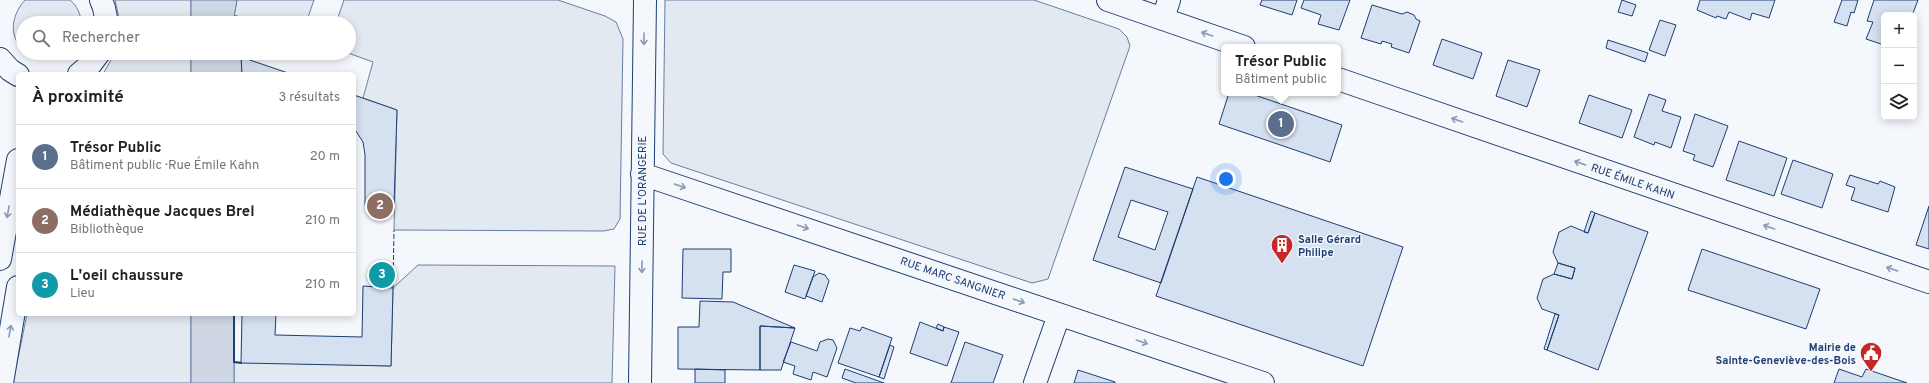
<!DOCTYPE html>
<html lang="fr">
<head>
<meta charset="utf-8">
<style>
  :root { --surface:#fff; --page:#f2f2f2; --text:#222; --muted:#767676; --line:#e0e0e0; --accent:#2563eb }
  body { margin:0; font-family:Overpass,sans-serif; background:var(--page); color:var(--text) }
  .controls { position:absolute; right:12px; top:12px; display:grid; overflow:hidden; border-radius:6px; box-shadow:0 2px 10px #0003 }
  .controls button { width:36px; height:36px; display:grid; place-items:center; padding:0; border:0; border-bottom:1px solid var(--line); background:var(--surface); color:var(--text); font:20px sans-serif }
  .you { position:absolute; left:1226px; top:179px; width:14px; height:14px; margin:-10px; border:3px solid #fff; border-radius:50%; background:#1a73e8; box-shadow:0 0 0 6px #1a73e833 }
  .badge { display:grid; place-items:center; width:26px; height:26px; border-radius:50%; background:var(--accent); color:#fff; font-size:13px; font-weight:700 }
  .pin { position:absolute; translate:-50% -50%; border:2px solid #fff; box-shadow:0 1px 4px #0006 }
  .popup { position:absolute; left:1221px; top:44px; width:120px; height:52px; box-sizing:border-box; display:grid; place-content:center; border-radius:6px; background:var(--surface); filter:drop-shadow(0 1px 3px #0005); font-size:13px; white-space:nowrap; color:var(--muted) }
  .popup b { font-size:15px; color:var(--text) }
  .popup::after { content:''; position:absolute; left:50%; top:100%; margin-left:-8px; border:8px solid transparent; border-top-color:var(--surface) }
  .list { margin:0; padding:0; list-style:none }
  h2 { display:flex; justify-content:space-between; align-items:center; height:52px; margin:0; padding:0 16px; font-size:17px }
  h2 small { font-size:13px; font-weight:400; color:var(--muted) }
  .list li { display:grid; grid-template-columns:26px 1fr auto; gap:12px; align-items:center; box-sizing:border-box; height:64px; padding:0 16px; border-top:1px solid var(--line) }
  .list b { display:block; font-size:15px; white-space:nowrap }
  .list p { margin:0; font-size:13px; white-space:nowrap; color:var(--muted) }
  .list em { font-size:13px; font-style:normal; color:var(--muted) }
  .icon { flex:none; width:22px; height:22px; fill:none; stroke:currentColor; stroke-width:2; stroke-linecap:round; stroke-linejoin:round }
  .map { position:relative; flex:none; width:1929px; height:383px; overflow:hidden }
  .search { position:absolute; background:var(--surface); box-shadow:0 2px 10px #0003; left:16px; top:16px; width:340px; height:44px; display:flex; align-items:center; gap:10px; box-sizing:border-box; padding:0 14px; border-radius:22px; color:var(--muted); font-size:15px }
  .panel { position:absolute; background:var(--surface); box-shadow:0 2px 10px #0003; left:16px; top:72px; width:340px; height:244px; border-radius:6px }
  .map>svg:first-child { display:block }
</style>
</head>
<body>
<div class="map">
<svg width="1929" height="383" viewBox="0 0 1929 383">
  <rect width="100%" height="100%" fill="#f4f7fb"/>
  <path fill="#e3e9f0" stroke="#687fa3" d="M 25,0 L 70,0 C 77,6 81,14 81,23 L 23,23 L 23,49 C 7,35 13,13 25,0 Z
    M 115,0 L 191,0 L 191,23 L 120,23 Z
    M 237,0 L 314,0 L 306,23 L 259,23 L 234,15 Z
    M 344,0 L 558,0 L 605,16 L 616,22 L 623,39 L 620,219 L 614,229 L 603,231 L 394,230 L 397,110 L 363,98 L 373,62 L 348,53 L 349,53 L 349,23 L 336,23 Z
    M 665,0 L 1034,0 L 1119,29 L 1127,37 L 1130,46 L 1048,279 L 1032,283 L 671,163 L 663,154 Z
    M 28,53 L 68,53 C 55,59 40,63 28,53 Z
    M 115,53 L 191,53 L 191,74 L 103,74 Z
    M 418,265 L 615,266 L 612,383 L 234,383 L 234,362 L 391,366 L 393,288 Z
    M 27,314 L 191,314 L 191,383 L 13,383 Z"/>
  <path fill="#cfd7e4" stroke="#687fa3" d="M 191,0 L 237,0 L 233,23 L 191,23 Z
    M 191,53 L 241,53 L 242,74 L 191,74 Z
    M 191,314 L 234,314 L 234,383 L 191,383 Z"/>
  <path fill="#d5e0f0" stroke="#1d3f73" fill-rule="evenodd" d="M 1262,0 L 1297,0 L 1292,15 L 1260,5 Z
    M 1304,0 L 1350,0 L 1339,30 L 1318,24 L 1321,15 L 1301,8 Z
    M 1622,0 L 1636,5 L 1632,16 L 1618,12 Z
    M 1700,0 L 1775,0 L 1769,18 L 1752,13 L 1750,20 L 1729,12 L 1726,19 L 1717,16 L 1716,18 L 1697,10 Z
    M 1842,0 L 1858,0 L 1854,13 L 1851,12 L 1847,26 L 1834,22 Z
    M 1874,0 L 1918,0 L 1913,13 L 1911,13 L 1910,15 L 1884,15 L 1884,45 L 1866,39 L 1873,22 L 1867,21 Z
    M 1372,5 L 1402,14 L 1407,12 L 1414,15 L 1416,19 L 1420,21 L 1409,53 L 1391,47 L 1392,44 L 1382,41 L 1381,44 L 1361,38 Z
    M 1660,20 L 1676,25 L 1665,56 L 1649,50 Z
    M 1442,39 L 1482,53 L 1473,79 L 1433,65 Z
    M 1608,40 L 1648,53 L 1645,62 L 1606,48 Z
    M 241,57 L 288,73 L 291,74 L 242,74 Z
    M 1508,60 L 1540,70 L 1527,107 L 1496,96 Z
    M 1229,93 L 1249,93 L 1342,125 L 1330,162 L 1219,124 Z
    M 1649,94 L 1666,100 L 1662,111 L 1681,117 L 1671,148 L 1655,142 L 1654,145 L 1634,137 Z
    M 354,95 L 397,110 L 394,206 L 365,205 L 365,155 L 363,142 L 354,128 Z
    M 1589,95 L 1632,110 L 1622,138 L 1579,123 Z
    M 1695,114 L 1728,126 L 1713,167 L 1693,160 L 1695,155 L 1683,151 Z
    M 1739,141 L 1787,158 L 1774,196 L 1726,180 Z
    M 1793,160 L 1833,174 L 1822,208 L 1781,194 Z
    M 1125,167 L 1193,189 L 1161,283 L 1093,260 ZM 1131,200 L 1168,212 L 1155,250 L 1118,237 Z
    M 1850,175 L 1878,184 L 1880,181 L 1895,187 L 1888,212 L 1851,200 L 1855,188 L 1846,185 Z
    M 1197,177 L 1403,247 L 1363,366 L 1156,296 Z
    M 1929,206 L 1929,249 L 1916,245 Z
    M 1591,211 L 1595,213 L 1588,233 L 1584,232 Z
    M 1595,213 L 1648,232 L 1598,370 L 1547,350 L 1559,315 L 1542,309 L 1537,298 L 1543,279 L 1554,274 L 1572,279 L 1575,268 L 1558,263 L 1553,252 L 1559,232 L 1571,226 L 1588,233 Z
    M 683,249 L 731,249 L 731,272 L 723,272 L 722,299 L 682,298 Z
    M 1702,249 L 1820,289 L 1806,329 L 1688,290 Z
    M 1558,263 L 1575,268 L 1572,279 L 1554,274 Z
    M 794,265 L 815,271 L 805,299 L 785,292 Z
    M 819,273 L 825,275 L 829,281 L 822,302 L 806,296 L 813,277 Z
    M 363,286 L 393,288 L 391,366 L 241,363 L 242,314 L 276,314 L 275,335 L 362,337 Z
    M 700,301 L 733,302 L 795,328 L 760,326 L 760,370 L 678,369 L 678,327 L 699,327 Z
    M 1555,314 L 1559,315 L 1547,350 L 1544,349 Z
    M 920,322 L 943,331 L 944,327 L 959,332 L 947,366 L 910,353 Z
    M 938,324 L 944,327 L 943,331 L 936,328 Z
    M 760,326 L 795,328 L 781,370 L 760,370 Z
    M 862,327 L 892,338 L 879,377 L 838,363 L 850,328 L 860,331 Z
    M 828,339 L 833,340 L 837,348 L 827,377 L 813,372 L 811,380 L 793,374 L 795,366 L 783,362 L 791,342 L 817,351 L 820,342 Z
    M 965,342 L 1003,355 L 993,383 L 951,383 Z
    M 890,345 L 894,347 L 884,379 L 879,377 Z
    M 695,369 L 725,370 L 725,383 L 695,383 Z
    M 845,369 L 884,383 L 856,383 L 842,378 Z
    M 1839,369 L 1862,377 L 1866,369 L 1907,383 L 1834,383 Z
    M 1078,370 L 1115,382 L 1115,383 L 1074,383 Z"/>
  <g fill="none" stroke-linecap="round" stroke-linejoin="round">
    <g stroke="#1d3f73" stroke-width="24">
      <path id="minor" d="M 1108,0 L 1244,47
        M 1163,19 L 1169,0
        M 1338,79 L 1929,282
        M 642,174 L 1263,383
        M 640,383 L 645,0
        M 1035,383 L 1059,315"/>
    </g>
    <g stroke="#1d3f73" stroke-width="24">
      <path id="secondary" d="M 101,0 L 104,8 L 107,23
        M 0,59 L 10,70 L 18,75
        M 79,74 L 90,65 L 99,53
        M 0,259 L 18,160
        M 2,383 L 18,287"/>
    </g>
    <use href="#minor" stroke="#f4f7fb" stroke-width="22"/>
    <use href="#secondary" stroke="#f4f7fb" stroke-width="22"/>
    <path stroke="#1d3f73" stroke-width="1" stroke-dasharray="5 2" stroke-linecap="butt" d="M 393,288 L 394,230"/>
    <path stroke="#1d3f73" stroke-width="2" d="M 234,314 L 234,362 L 241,363"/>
  </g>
  <defs><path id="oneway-shaft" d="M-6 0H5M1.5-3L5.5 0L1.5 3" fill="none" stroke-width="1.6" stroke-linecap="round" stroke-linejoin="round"/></defs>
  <g stroke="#889bb7">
    <use href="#oneway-shaft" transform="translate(1207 34) rotate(-161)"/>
    <use href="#oneway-shaft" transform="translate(644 39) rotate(91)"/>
    <use href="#oneway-shaft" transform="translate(1457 120) rotate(-161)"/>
    <use href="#oneway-shaft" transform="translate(1580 163) rotate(-161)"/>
    <use href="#oneway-shaft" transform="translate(680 186) rotate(19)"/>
    <use href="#oneway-shaft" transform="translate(8 212) rotate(100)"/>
    <use href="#oneway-shaft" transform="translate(803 227) rotate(19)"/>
    <use href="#oneway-shaft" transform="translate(1769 227) rotate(-161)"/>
    <use href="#oneway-shaft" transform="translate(642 267) rotate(91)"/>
    <use href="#oneway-shaft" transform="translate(1892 269) rotate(-161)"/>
    <use href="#oneway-shaft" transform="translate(1019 301) rotate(19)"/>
    <use href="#oneway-shaft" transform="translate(10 331) rotate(-80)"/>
    <use href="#oneway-shaft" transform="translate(1142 342) rotate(19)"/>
  </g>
  <defs>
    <g id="building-pin" transform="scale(1.15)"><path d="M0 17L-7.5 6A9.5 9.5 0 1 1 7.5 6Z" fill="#c62828" stroke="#f4f7fb"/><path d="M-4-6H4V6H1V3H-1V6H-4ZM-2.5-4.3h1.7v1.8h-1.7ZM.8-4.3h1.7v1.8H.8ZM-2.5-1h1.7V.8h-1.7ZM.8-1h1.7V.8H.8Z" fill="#fff"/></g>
    <g id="civic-pin" transform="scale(1.15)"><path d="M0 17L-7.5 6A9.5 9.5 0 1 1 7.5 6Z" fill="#c62828" stroke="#f4f7fb"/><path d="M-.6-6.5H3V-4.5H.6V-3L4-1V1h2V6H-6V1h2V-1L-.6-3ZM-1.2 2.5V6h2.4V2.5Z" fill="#fff"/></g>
  </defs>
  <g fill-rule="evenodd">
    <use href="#building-pin" x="1282" y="245"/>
    <use href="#civic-pin" x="1871" y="353"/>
  </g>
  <g text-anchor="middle" stroke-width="3" stroke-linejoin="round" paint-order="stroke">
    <g font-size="11" fill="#1d3f73" stroke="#f4f7fb">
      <text transform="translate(1633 181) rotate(19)" y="4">RUE ÉMILE KAHN</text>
      <text transform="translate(642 191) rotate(-90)" y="4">RUE DE L'ORANGERIE</text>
      <text transform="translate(953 278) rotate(19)" y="4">RUE MARC SANGNIER</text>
    </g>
    <g font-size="11" font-weight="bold" fill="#1d3f73" stroke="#f4f7fb" text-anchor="start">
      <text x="1298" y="243">Salle Gérard<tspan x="1298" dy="13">Philipe</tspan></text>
      <text x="1856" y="351" text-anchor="end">Mairie de<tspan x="1856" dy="13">Sainte-Geneviève-des-Bois</tspan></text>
    </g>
  </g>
</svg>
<div class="controls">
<button>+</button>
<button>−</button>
<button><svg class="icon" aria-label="layers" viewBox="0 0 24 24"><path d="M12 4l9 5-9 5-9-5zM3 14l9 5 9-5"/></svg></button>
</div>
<div class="you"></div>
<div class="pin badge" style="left:1281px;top:124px;background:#5c6f8a">1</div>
<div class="popup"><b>Trésor Public</b>Bâtiment public</div>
<div class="pin badge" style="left:380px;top:206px;background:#8d6e63">2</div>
<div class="pin badge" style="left:382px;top:275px;background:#0f9aa8">3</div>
<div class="search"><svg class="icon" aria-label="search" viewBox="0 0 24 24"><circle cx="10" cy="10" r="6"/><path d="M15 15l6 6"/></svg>Rechercher</div>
<section class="panel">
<h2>À proximité<small>3 résultats</small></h2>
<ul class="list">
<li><span class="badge" style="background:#5c6f8a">1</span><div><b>Trésor Public</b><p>Bâtiment public · Rue Émile Kahn</p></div><em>20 m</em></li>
<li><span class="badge" style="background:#8d6e63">2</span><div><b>Médiathèque Jacques Brel</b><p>Bibliothèque</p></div><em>210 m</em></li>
<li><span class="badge" style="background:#0f9aa8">3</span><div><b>L'oeil chaussure</b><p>Lieu</p></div><em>210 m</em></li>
</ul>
</section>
</div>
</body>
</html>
